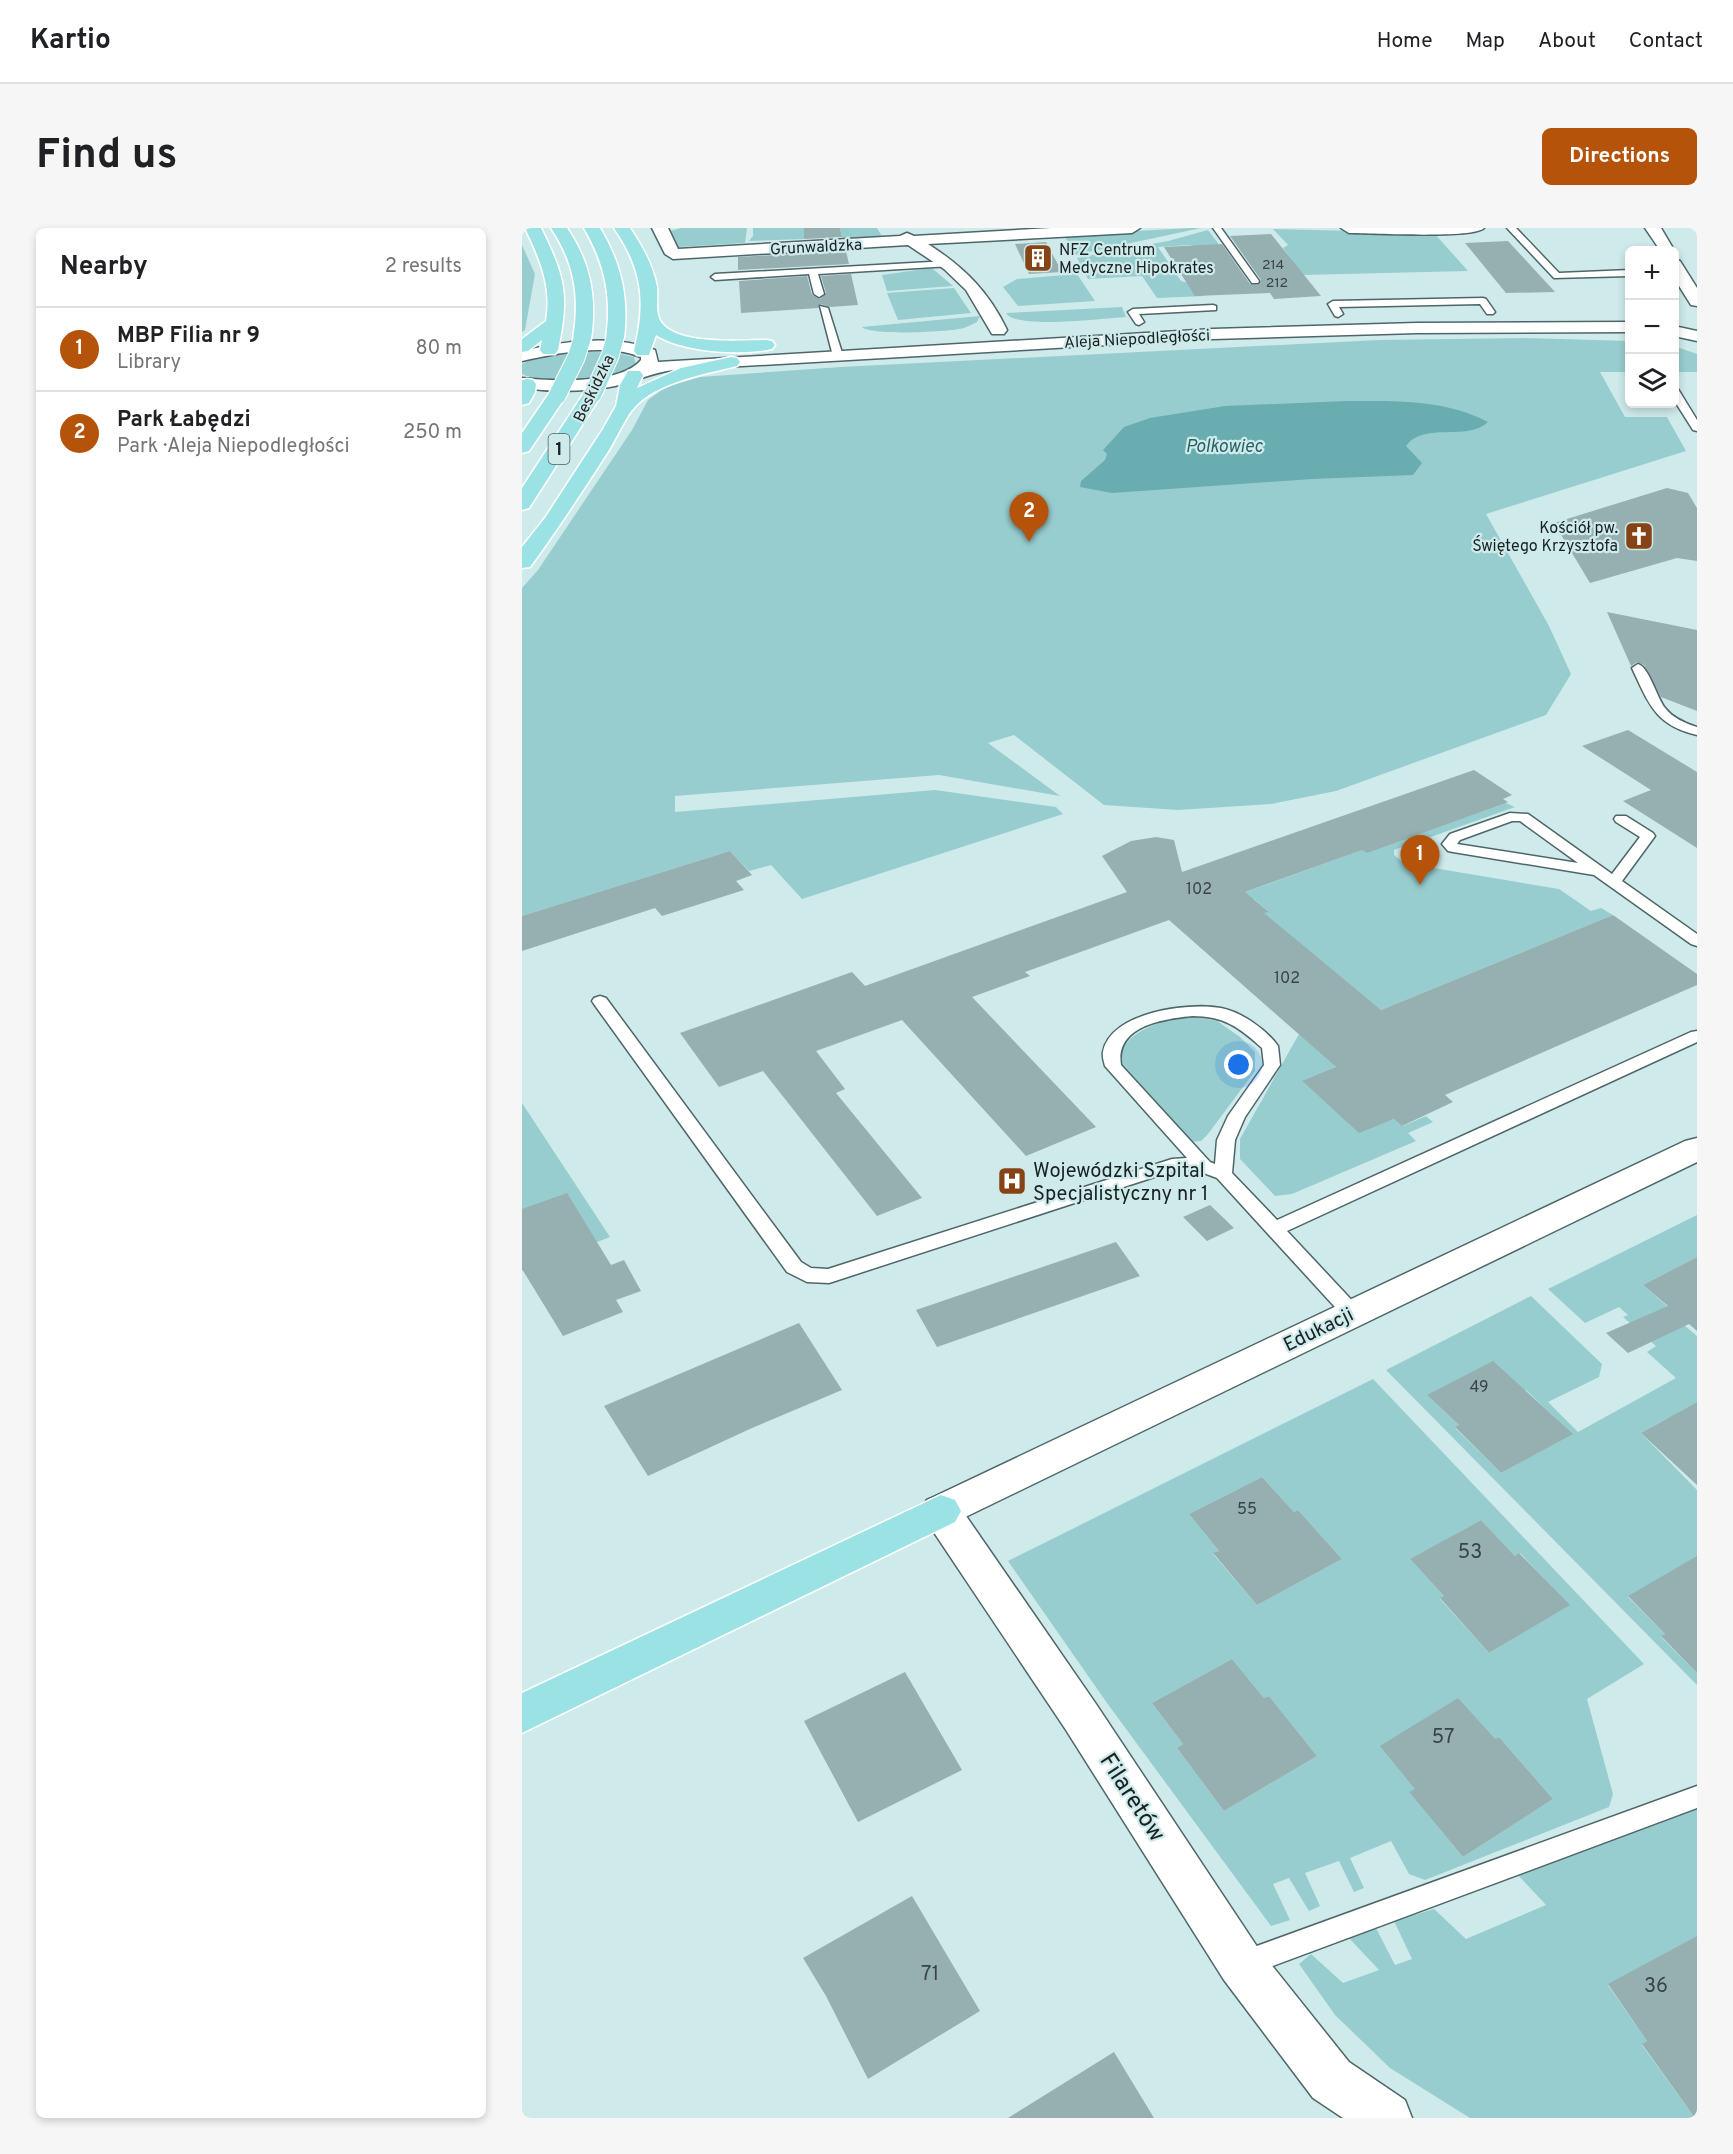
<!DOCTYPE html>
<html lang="en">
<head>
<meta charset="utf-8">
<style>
  :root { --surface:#fff; --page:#f6f6f6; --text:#202124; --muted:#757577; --line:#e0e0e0; --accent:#b45309 }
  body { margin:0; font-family:Overpass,sans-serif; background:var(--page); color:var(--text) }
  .controls { position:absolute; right:18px; top:18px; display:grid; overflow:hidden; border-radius:9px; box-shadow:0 3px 9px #0003 }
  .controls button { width:54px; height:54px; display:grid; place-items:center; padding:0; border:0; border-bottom:2px solid var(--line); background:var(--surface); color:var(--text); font:30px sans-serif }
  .you { position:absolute; left:717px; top:837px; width:21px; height:21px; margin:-15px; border:4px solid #fff; border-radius:50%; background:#1a73e8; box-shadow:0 0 0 9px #1a73e833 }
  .badge { display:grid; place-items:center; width:39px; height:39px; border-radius:50%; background:var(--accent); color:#fff; font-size:20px; font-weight:700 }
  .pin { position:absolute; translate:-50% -50px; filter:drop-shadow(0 2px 3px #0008) }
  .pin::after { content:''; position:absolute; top:32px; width:21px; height:18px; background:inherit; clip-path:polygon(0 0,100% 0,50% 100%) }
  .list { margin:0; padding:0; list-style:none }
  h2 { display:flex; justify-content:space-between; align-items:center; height:78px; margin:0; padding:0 24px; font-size:26px }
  h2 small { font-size:20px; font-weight:400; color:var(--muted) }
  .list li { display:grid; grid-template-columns:39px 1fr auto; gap:18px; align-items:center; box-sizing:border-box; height:84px; padding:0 24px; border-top:2px solid var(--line) }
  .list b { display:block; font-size:22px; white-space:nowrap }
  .list p { margin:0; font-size:20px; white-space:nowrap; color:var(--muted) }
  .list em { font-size:20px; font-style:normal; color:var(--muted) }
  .icon { flex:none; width:33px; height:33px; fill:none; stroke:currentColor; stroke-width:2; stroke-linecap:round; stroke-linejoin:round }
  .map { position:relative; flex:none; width:1175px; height:1890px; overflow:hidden; border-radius:9px }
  header { display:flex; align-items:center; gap:36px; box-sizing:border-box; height:84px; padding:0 30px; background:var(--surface); border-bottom:2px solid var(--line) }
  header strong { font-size:28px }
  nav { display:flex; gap:33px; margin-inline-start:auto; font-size:21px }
  .intro { display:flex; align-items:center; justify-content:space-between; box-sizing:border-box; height:144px; padding:0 36px }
  h1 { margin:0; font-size:42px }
  .button { padding:15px 27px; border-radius:9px; background:var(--accent); color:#fff; font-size:21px; font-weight:700 }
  main { display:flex; gap:36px; padding:0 36px }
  aside { flex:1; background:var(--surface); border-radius:9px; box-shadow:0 3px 9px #0003 }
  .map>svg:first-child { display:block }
</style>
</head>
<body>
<header>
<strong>Kartio</strong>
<nav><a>Home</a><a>Map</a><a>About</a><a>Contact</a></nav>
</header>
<div class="intro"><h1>Find us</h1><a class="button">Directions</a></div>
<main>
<aside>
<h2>Nearby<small>2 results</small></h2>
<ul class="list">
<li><span class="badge">1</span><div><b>MBP Filia nr 9</b><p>Library</p></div><em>80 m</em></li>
<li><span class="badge">2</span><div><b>Park Łabędzi</b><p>Park · Aleja Niepodległości</p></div><em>250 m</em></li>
</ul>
</aside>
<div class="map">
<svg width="1175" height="1890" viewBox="0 0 1175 1890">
  <rect width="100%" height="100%" fill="#cfeaeb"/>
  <path fill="#98cdcf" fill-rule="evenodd" d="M 159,0 L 225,0 L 223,15 L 156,19 L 148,3 Z
    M 231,0 L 282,0 L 282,11 L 227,13 L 231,8 Z
    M 318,0 L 355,0 L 362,12 L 321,12 Z
    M 679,0 L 553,27 L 542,7 L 669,0 Z
    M 751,1 L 912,5 L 946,43 L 780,47 L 761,20 L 766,17 Z
    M 686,2 L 702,23 L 680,32 L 669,17 L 636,19 L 659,53 L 671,56 L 683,68 L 635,70 L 620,48 L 566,51 L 555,30 L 646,13 Z
    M 0,17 L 13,46 L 3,102 L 0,104 Z
    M 402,41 L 411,41 L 431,58 L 365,63 L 360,47 Z
    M 555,46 L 573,73 L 496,78 L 481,59 L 495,51 Z
    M 432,60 L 449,85 L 376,92 L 365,65 Z
    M 600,79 L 604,89 C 584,90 493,102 484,85 Z
    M 458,88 L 455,94 C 451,96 447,98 442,100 C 428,104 349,108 340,99 Z
    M 1004,110 L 1107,113 L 1107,144 L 1078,144 L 1103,189 L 1145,189 L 1164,223 L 964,286 L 1027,398 L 1049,446 L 1024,487 L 814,563 L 749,576 L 656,582 L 582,577 L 492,507 L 466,515 L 538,568 L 417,547 L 153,568 L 153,584 L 413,562 L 534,579 L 541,586 L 280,671 L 249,637 L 227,643 L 208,623 L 0,688 L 0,360 L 16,342 L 110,202 L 126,172 L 144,159 L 178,149 L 319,139 L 857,112 Z
    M 1152,118 L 1175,126 L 1175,144 L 1153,144 Z
    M 89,124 L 112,129 L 114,137 C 97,153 20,157 0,146 L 0,136 C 24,120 61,125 89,124 Z
    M 972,570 L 993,579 L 872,622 L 872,627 L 882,635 L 1037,661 L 1069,683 L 1079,680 L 1091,687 L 859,782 L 731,689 L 746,683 L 732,671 L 710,682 L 718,666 L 856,616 L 862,619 L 903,594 Z
    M 665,787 L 695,793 L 718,809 L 733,824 L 733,843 L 686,906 L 679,913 L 668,914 L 598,837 L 595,827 C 611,801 636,794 665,787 Z
    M 777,806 L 814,839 L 781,854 L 837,904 L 872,891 L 881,898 L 904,888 L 911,894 L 886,905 L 894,913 L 770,966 L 753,968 L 718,931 L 718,911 Z
    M 0,875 L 88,1009 L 0,1043 Z
    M 1175,987 L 1175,1029 L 1121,1057 L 1152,1084 L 1149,1086 L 1175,1108 L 1175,1174 L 1155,1185 L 1149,1196 L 1144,1191 L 1119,1205 L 1175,1262 L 1175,1329 L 1106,1369 L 1143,1406 L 1139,1409 L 1175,1445 L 1175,1457 L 864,1142 L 1009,1068 L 1080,1136 L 1077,1149 L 1026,1174 L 1056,1204 L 1154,1150 L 1125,1124 L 1134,1118 L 1101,1089 L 1106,1087 L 1097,1079 L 1063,1095 L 1026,1061 ZM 1004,1162 L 1050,1206 L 979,1245 L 933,1200 L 937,1197 L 905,1167 Z
    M 851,1151 L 1122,1436 L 1065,1471 L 1091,1566 L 1087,1579 L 903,1652 L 887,1646 L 869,1613 L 828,1630 L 842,1660 L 832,1664 L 817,1633 L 783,1645 L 798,1678 L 787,1683 L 767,1650 L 751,1656 L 768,1692 L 749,1698 L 585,1475 L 486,1333 ZM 740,1249 L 772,1284 L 776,1282 L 820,1331 L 735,1377 L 691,1326 L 697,1323 L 667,1286 ZM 959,1292 L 993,1328 L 998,1325 L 1047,1377 L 967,1425 L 918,1371 L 922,1368 L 888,1331 L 918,1315 L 925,1322 L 930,1308 ZM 710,1431 L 742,1470 L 747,1468 L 795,1528 L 702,1583 L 655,1520 L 661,1516 L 630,1475 ZM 977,1509 L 1031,1571 L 941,1629 L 888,1565 Z
    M 1175,1578 L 1175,1713 L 1172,1710 L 1086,1757 L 1125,1813 L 1120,1817 L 1173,1890 L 948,1890 L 868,1840 L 813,1787 L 777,1736 L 789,1726 L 821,1755 L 857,1742 L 827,1710 L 854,1700 L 873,1737 L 890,1731 L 872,1693 L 912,1681 L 944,1711 L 1024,1677 L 995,1646 Z"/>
  <path fill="#69adb0" d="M 825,173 C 874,173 922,171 966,194 C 945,214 902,193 884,218 L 900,235 L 891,247 L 790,251 L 590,265 L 558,259 L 559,253 L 583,232 L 585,226 L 581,222 L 602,199 L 628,190 L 703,178 Z"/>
  <path fill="#96afb0" d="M 282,0 L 318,0 L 320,9 L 282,11 Z
    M 749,6 L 799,68 L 752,71 L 748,65 L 673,68 L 642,19 L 700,16 L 728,56 L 736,57 L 739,52 L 708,8 Z
    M 986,13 L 1033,64 L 984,65 L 943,15 Z
    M 524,14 L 540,44 L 507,46 L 493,16 Z
    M 324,23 L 327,36 L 216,42 L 216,29 Z
    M 329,46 L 336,77 L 308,79 L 299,76 L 296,80 L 219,85 L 217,53 L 285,48 L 290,67 L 298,71 L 304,65 L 299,48 Z
    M 1145,260 L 1166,265 L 1175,280 L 1175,333 L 1155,330 L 1068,355 L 1032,295 Z
    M 1085,384 L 1175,402 L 1175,483 L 1139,469 L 1122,437 L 1115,434 L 1109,438 Z
    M 1106,502 L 1175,544 L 1175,620 L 1101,573 L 1129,562 L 1060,518 Z
    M 952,542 L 990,567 L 981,571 L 986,574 L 845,625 L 840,622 L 723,664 L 747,684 L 742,685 L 859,782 L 1091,687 L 1175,746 L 1175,757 L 923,867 L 931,874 L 880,898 L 872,891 L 837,905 L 780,853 L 814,839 L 647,692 L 503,744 L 508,748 L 450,769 L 574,899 L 504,928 L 380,792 L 294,823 L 323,861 L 314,865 L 400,970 L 355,988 L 241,843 L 197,859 L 158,805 L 330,744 L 343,758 L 605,664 L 580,628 L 609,613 L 634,609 L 652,612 L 660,644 Z
    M 208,623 L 230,647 L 214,653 L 222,662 L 140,688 L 133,680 L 0,723 L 0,688 Z
    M 45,965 L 89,1037 L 102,1032 L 119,1063 L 94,1072 L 101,1084 L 41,1108 L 0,1041 L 0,981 Z
    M 688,977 L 712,1000 L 685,1013 L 661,989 Z
    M 594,1014 L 618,1048 L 415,1119 L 394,1082 Z
    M 1175,1029 L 1175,1103 L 1167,1096 L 1106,1125 L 1084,1105 L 1146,1078 L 1121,1057 Z
    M 277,1095 L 320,1162 L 230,1200 L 126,1248 L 82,1178 Z
    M 971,1133 L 1051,1206 L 979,1245 L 933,1199 L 937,1197 L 905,1167 Z
    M 1175,1174 L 1175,1257 L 1119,1205 Z
    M 740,1249 L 772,1284 L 776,1282 L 820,1331 L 735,1377 L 691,1325 L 697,1323 L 667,1286 Z
    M 959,1292 L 993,1328 L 997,1325 L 1048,1377 L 967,1425 L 918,1370 L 922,1368 L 888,1331 Z
    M 1175,1328 L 1175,1445 L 1139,1408 L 1143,1406 L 1106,1368 Z
    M 710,1431 L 742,1470 L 747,1468 L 795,1528 L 702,1583 L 655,1520 L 661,1516 L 630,1475 Z
    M 383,1444 L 440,1542 L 336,1594 L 282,1493 Z
    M 936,1470 L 973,1511 L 977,1509 L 1031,1571 L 941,1629 L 887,1564 L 893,1561 L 858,1518 Z
    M 390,1668 L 458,1783 L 346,1851 L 304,1768 L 281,1730 Z
    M 1175,1708 L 1175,1890 L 1173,1890 L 1120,1816 L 1125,1813 L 1086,1756 Z
    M 592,1824 L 632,1890 L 486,1890 Z"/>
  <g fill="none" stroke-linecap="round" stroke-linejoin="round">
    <g stroke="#4e6667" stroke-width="3">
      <path id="lane" d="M 691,0 L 699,0 L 737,53 L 736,55 L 730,55 Z
        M 985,0 L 994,0 L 1037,45 L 1108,42 L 1108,48 L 1032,50 Z
        M 426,33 L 430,36 L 429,38 L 296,46 L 302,66 L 297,69 L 292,66 L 287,46 L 193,52 L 189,49 L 193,46 Z
        M 961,70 L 964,71 L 973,84 L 971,86 L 965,86 L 958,76 L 817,79 L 821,86 L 816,89 L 813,88 L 806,76 L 811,73 Z
        M 691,77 L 694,78 L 694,82 L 617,86 L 622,94 L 617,97 L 614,96 L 606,84 L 611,81 Z
        M 298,78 L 306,80 L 321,128 L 319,130 L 311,128 Z
        M 1152,160 L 1156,161 L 1175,192 L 1175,203 L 1171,202 L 1152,172 Z
        M 1116,436 C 1127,439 1135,470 1143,480 C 1151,490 1162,495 1175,499 L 1175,507 C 1133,497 1127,476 1110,440 Z
        M 988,585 L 1006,586 L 1090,646 L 1118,609 L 1094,594 L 1092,591 L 1094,588 L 1104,588 L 1131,605 L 1133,608 L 1100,653 L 1175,706 L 1175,718 L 1169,716 L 1072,647 L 931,624 L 926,623 L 920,616 L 928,606 ZM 990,593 L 998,593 L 1056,635 L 935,616 L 938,612 Z
        M 78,768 L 84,770 L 279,1034 L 289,1040 L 306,1041 L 650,931 L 665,930 L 583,838 C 582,834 580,828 581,824 C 588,784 667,774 699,780 C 719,784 744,801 756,818 L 758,837 L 723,889 L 713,912 L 710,945 L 755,992 L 1169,804 L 1175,803 L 1175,814 L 765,1003 L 837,1080 L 840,1085 L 837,1090 L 830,1092 L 823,1090 L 695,950 L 679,944 L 657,941 L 307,1055 L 285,1054 L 265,1044 L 72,776 L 70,773 L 72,770 ZM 670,788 C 702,788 717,799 740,820 L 742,837 L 706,888 L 695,912 L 693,936 L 688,934 L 599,837 C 593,798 641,791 670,788 Z
        M 1175,1558 L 1175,1580 L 721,1749 L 712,1745 L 708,1736 L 712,1727 L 721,1723 Z"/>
    </g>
    <g stroke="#4e6667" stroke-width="3">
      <path id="street" d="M 130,0 L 146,0 L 156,21 L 378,8 L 385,5 L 392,8 L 529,0 L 618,0 L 610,5 L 406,16 C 442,39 467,64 485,102 L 482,106 L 470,106 L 444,62 L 422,41 L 386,17 L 151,31 L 143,26 Z
        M 819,0 L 962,0 C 952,11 847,5 827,5 Z
        M 419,1267 L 433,1272 L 574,1476 L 736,1720 L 827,1834 L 883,1872 L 890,1890 L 821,1890 L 791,1870 L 702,1752 L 544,1502 L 405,1294 L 399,1283 L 405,1272 Z"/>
    </g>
    <g stroke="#4e6667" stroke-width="3">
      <path id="secondary" d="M 1123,0 L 1139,0 L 1152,22 L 1138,22 Z
        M 1152,31 L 1158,33 L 1175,60 L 1175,78 L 1169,77 L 1152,50 Z
        M 1108,94 L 1108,104 L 895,105 L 691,111 L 151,142 C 130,145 113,153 93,158 C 63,164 30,164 0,160 L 0,150 C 30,153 98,157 119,132 L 119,129 C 84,115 35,125 0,133 L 0,123 C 43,113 92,106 133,122 L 136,134 L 691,101 L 895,95 Z
        M 1152,98 L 1175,103 L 1175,113 L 1152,108 Z
        M 1175,910 L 1175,934 L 433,1294 L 419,1299 L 405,1294 L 399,1283 L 405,1272 L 1163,913 Z"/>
    </g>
    <g stroke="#fff" stroke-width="3">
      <path id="primary" d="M 3,0 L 19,0 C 44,51 47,67 36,122 L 33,126 L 21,126 L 18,122 L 20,112 L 6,123 L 0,124 L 0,111 L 24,93 C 30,59 18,31 3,0 Z
        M 29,0 L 45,0 C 69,35 75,70 69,111 L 66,115 L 54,115 L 51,111 C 58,70 53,35 29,0 Z
        M 62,0 L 78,0 C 99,35 107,69 102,110 L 99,114 L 87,114 L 84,110 C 90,69 83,36 62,0 Z
        M 92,0 L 108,0 C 120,18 131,37 135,59 C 136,68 134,78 136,87 C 143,119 220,112 244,112 L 250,113 L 253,117 L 250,121 C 219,128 160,124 134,107 L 127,127 L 115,127 L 112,123 C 124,74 121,42 92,0 Z
        M 209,129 L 215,130 L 218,134 L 215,138 C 184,146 133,154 111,181 C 103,190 93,213 85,225 C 60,264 35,302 8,339 L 0,340 L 0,319 L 23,290 L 81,201 L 94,178 L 98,157 L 106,143 L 118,143 L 121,147 L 115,160 L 159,140 Z
        M 5,151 L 11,152 L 14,156 L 13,164 L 7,175 L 0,177 L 0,152 Z
        M 71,160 L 78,162 L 80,166 L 7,280 L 0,282 L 0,260 L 64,162 Z
        M 35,162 L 42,164 L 44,168 L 7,223 L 0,225 L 0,205 L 28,164 Z
        M 419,1267 L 433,1272 L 439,1283 L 433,1294 L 0,1505 L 0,1465 Z"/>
    </g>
    <use href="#lane" fill="#fff" fill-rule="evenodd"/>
    <use href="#street" fill="#fff" fill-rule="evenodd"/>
    <use href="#secondary" fill="#fff" fill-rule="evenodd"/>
    <use href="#primary" fill="#9be2e5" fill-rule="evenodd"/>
    <g stroke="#fff" stroke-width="19" stroke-linecap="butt">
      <path id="primary-bridge" d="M 71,166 L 88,128 L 93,110
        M 35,168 L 54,130 L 60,111"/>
    </g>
    <use href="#primary-bridge" stroke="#9be2e5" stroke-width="17"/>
  </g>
  <defs>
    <g id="building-square" transform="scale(1.5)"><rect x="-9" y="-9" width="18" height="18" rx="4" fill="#864316" stroke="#cfeaeb"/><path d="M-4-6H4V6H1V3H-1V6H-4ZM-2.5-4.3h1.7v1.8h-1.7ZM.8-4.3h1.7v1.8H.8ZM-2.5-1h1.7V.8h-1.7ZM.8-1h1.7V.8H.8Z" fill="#fff"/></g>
    <g id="church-square" transform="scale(1.5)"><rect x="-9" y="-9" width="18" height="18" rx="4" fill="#864316" stroke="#cfeaeb"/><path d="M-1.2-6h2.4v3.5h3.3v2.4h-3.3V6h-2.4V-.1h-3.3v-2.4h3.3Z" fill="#fff"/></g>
    <g id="hospital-square" transform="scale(1.5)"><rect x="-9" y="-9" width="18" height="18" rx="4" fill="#864316" stroke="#cfeaeb"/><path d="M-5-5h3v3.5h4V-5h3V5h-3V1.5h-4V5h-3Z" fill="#fff"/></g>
  </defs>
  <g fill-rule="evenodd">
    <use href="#building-square" x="516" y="30"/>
    <use href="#church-square" x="1117" y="308"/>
    <use href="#hospital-square" x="490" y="953"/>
  </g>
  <g text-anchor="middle" stroke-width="4.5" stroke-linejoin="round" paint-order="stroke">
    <g font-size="14" fill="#384546">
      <text x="751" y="41">214</text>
      <text x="755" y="59">212</text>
    </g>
    <g font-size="16" fill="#182223" stroke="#cfeaeb">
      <text transform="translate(294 18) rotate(-3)" y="6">Grunwaldzka</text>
      <text transform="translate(615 110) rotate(-3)" y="6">Aleja Niepodległości</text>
      <text transform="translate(71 160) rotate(-64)" y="6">Beskidzka</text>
    </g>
    <g font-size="16" fill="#182223" stroke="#cfeaeb" text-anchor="start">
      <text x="537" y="27">NFZ Centrum<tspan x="537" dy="18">Medyczne Hipokrates</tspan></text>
      <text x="1096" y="305" text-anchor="end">Kościół pw.<tspan x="1096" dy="18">Świętego Krzysztofa</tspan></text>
    </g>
    <g font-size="16" fill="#384546">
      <text x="677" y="666">102</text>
      <text x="765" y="755">102</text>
      <text x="957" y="1164">49</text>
      <text x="725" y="1286">55</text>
    </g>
    <g font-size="18" font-style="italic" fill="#286164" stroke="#cfeaeb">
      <text x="702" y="224">Polkowiec</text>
    </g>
    <rect fill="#cfeaeb" stroke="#4f5e5f" stroke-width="1.5" x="26.5" y="206" width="21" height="30" rx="4.5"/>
    <g font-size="18" font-weight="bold" fill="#182223">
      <text x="37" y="227">1</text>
    </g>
    <g font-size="20" fill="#182223" stroke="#cfeaeb" text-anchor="start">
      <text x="511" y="949">Wojewódzki Szpital<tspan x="511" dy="23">Specjalistyczny nr 1</tspan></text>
    </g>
    <g font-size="20" fill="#182223" stroke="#cfeaeb">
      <text transform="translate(796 1101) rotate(-26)" y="7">Edukacji</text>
    </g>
    <g font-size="20" fill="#384546">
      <text x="948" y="1330">53</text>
      <text x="921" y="1515">57</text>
      <text x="408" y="1752">71</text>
      <text x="1134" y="1764">36</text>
    </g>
    <g font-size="24" fill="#182223" stroke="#cfeaeb">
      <text transform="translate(611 1569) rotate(57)" y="8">Filaretów</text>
    </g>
  </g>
</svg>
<div class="controls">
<button>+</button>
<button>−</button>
<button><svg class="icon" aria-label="layers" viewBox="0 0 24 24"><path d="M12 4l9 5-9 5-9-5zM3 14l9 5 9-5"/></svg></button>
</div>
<div class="you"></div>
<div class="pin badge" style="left:898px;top:657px">1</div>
<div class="pin badge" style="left:507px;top:314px">2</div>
</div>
</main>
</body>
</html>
